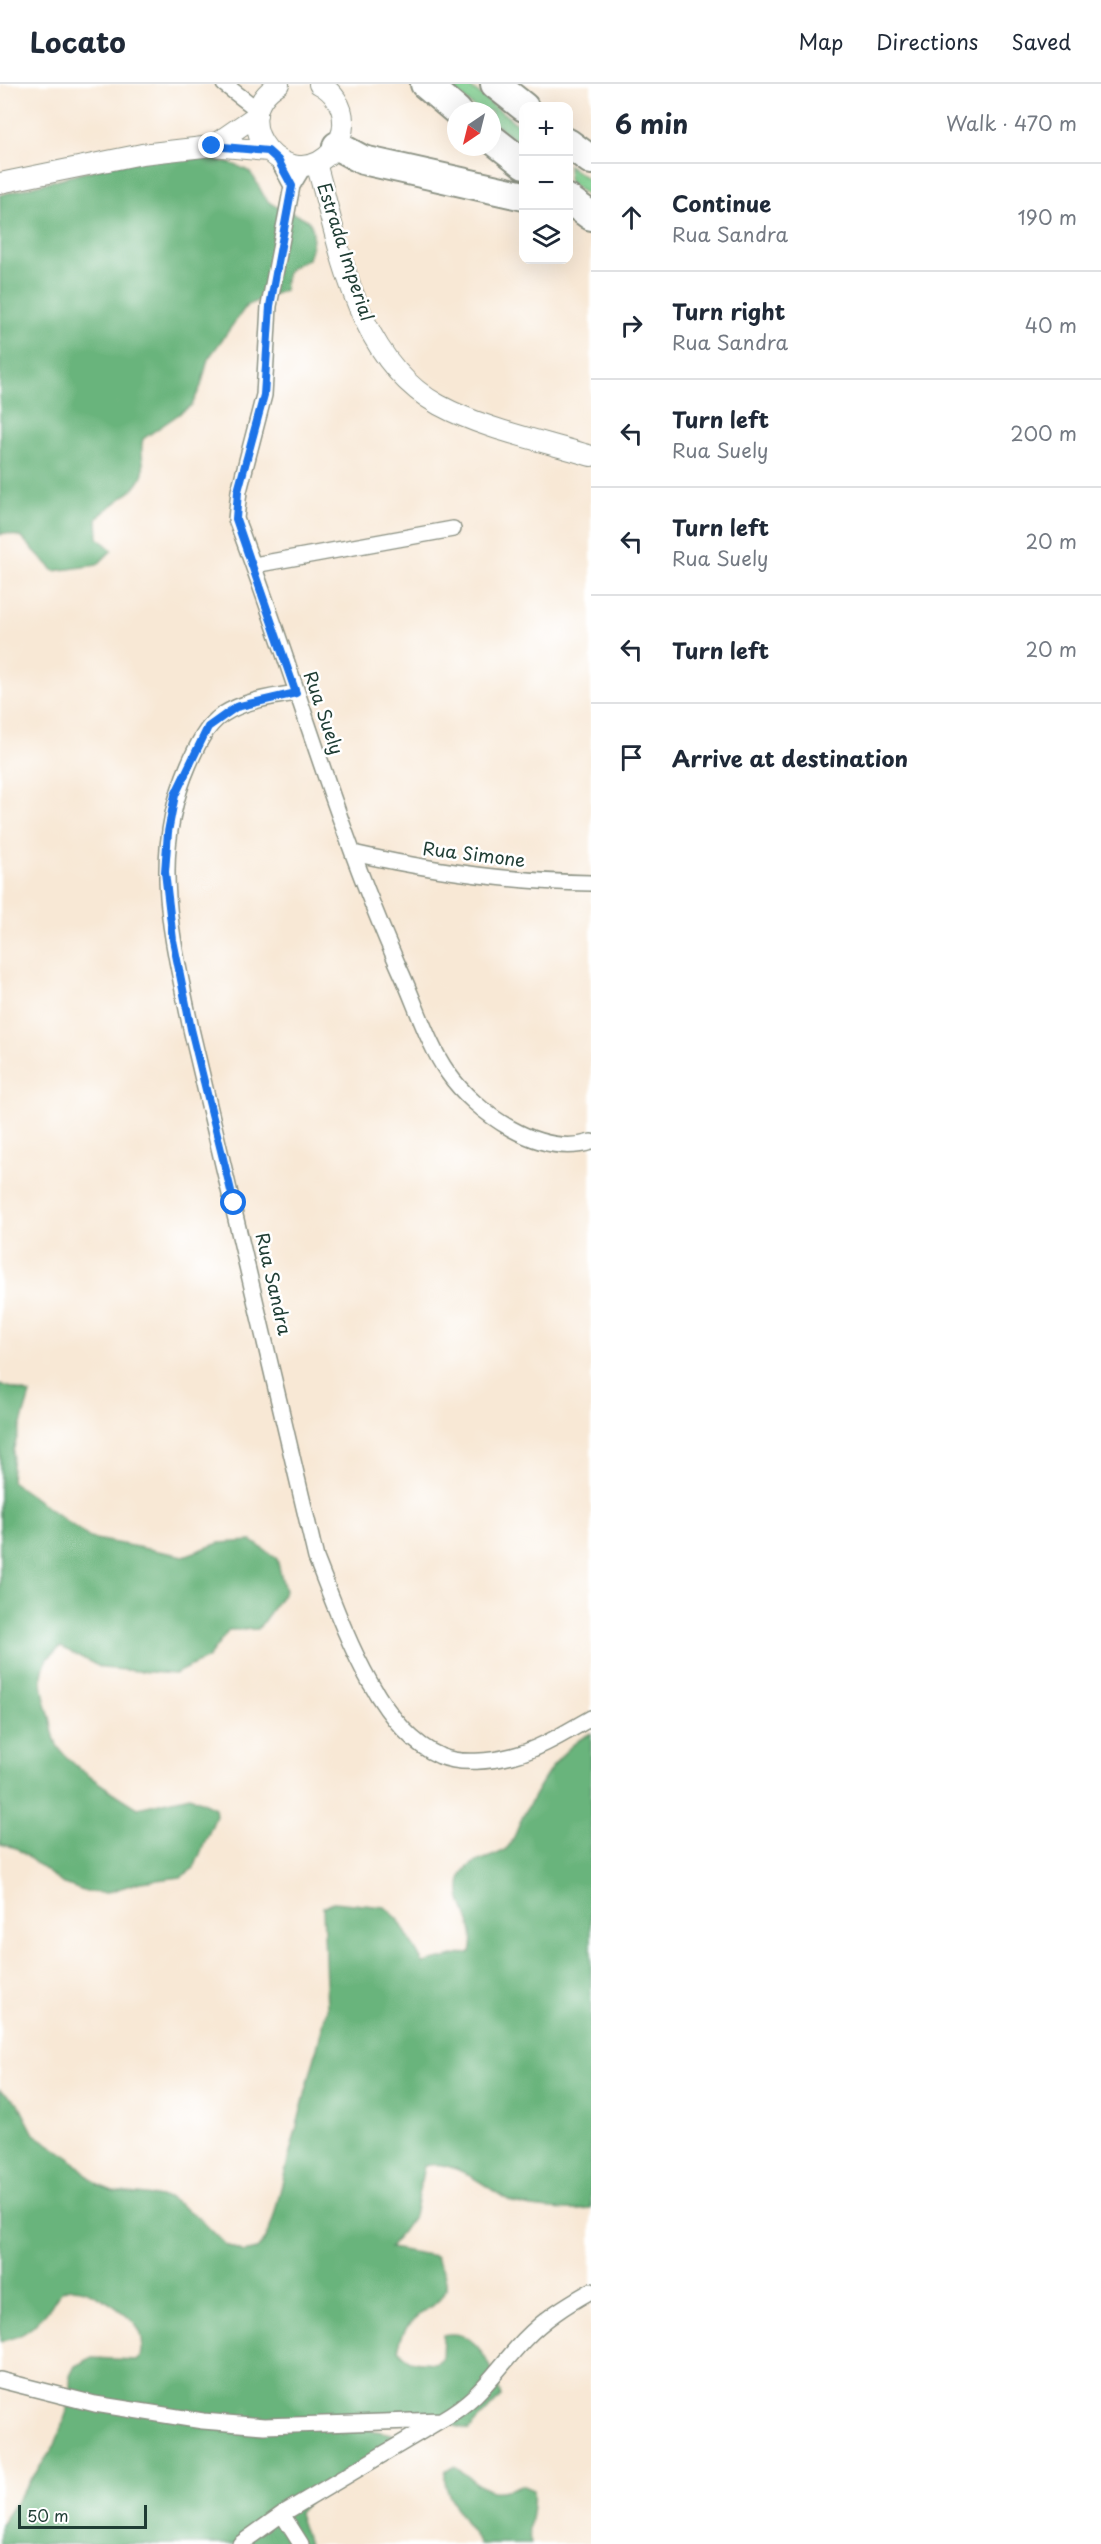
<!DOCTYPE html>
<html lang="en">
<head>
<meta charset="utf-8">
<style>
  :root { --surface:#fff; --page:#f6f6f7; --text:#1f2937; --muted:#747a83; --line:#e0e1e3 }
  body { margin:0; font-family:"Playpen Sans",sans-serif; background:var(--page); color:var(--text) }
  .controls { position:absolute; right:18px; top:18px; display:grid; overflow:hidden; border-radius:12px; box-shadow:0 6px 24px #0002 }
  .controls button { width:54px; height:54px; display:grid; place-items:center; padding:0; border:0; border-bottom:2px solid var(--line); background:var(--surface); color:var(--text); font:30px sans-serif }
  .compass { position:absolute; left:447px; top:18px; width:54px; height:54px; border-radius:50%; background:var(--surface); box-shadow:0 6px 24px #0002; rotate:215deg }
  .scale { position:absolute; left:18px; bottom:15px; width:129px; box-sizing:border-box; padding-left:6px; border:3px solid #1f3d34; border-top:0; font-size:16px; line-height:21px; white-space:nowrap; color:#1f3d34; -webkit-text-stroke:4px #fff; paint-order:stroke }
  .stop { position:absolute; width:18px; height:18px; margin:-14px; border:4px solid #1a73e8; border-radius:50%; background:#fff }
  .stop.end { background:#1a73e8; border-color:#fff; box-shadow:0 2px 6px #0008 }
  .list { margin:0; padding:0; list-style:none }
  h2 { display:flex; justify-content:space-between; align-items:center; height:78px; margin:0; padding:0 24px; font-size:26px }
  h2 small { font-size:20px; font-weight:400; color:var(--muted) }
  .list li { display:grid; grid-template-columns:39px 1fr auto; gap:18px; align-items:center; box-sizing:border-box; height:108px; padding:0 24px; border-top:2px solid var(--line) }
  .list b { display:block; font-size:22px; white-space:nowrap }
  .list p { margin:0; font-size:20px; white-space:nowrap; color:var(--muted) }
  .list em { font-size:20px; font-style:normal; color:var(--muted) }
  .icon { flex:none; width:33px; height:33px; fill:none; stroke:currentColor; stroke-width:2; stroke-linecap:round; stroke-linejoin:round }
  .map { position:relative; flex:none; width:591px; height:2460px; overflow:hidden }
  header { display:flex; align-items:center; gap:36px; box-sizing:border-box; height:84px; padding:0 30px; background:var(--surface); border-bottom:2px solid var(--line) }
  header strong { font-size:28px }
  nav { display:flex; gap:33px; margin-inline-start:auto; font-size:21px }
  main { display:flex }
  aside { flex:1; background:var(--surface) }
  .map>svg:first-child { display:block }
</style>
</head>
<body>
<header>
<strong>Locato</strong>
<nav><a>Map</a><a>Directions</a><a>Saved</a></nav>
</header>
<main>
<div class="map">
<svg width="591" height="2460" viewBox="0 0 591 2460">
  <rect width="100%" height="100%" fill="#fff"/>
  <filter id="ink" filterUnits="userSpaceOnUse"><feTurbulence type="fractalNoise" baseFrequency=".0167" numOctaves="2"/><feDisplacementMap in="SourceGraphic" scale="12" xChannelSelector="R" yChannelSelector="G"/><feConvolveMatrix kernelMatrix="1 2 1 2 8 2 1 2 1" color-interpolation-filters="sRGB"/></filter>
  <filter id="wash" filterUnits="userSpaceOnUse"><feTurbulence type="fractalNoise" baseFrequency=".008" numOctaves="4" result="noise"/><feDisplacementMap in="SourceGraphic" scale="24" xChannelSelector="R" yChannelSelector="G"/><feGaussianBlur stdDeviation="1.35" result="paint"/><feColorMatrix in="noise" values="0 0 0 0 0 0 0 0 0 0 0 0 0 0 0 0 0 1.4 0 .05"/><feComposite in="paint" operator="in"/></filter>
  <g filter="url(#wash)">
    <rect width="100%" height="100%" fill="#f8e8d5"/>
    <path fill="#82d292" stroke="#508863" stroke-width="1.5" d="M 446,0 L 466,0 L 523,45 L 523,62 L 492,37 L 492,27 L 479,27 Z
      M 568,81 L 591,98 L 591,114 L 569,98 Z"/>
    <path fill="#69b47c" stroke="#447858" stroke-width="1.5" d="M 153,75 C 184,76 221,70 248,87 C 258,94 260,111 269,118 C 293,137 326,123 308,175 C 291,182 283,186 285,206 L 247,221 L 208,275 L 201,302 L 192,321 L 143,355 C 139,367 145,377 143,388 C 139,409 110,418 97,435 L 98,454 L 112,466 L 97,481 L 54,487 L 21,453 L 4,449 L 0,451 L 0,111 L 112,81 Z
      M 0,1300 L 30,1310 L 13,1367 L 11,1397 L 90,1454 L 184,1472 L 219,1459 L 252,1457 L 277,1475 L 285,1507 L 258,1545 L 229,1546 L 208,1574 L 174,1590 L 102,1584 L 61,1563 C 33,1580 42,1606 50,1634 C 52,1642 53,1653 57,1661 C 69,1682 117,1711 138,1724 L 190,1712 L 215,1724 L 216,1732 L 194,1784 L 181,1793 L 140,1798 L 105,1809 L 86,1808 L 62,1799 L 16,1764 L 0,1760 Z
      M 591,1649 L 591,2124 C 577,2129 526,2124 512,2118 C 487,2105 454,2073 424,2082 L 414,2131 L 390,2164 L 435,2172 C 464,2218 431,2214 407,2243 C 402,2248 400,2259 398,2265 L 410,2277 L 435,2279 L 442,2275 L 443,2251 C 479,2243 492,2286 501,2312 L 469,2346 L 402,2326 L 338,2340 L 392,2350 L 398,2357 L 312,2412 L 298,2429 L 308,2460 L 0,2460 L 0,2441 L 55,2361 L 72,2313 L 70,2292 L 75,2282 L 91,2274 L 136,2276 L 141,2274 C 143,2263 144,2252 137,2243 C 127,2228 80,2194 62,2207 C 58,2210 54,2217 51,2222 C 36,2241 25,2254 0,2257 L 0,2006 L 18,2019 L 34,2050 L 70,2074 L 98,2101 L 113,2107 L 169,2114 L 199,2134 L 226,2161 L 244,2168 L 257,2165 L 265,2156 L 272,2139 L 327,1925 L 323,1823 L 333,1818 L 385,1823 L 398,1835 L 423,1879 L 471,1868 C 479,1837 452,1821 462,1792 C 469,1773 496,1776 508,1763 C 514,1756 518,1743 522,1734 C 539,1703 557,1665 591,1649 Z
      M 455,2383 C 483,2402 487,2416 521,2401 L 533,2406 C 536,2425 526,2442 531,2460 L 480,2460 C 469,2443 438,2406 446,2386 Z"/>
  </g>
  <g filter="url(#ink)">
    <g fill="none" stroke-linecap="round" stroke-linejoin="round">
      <g stroke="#8c9284" stroke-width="18">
        <path id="minor" d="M 224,0 L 258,26
          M 278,76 L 292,102 L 304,82
          M 292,102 L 269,222 L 264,311 L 239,407 L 236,435 C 293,584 335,740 400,886 C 415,918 428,961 448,989 C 476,1029 540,1074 591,1058
          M 254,481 L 453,445
          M 296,609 C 270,613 243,617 222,631 C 205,643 197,662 189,680 C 149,772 172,851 191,945 L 316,1474 C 340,1534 376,1645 440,1672 C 460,1681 492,1677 512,1672 C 540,1665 566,1648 591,1634
          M 353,769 C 433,787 510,798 591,799
          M 0,2296 L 95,2320 L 203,2337 L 264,2342 L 441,2336 C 482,2313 493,2289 524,2256 C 544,2235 566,2221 591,2207
          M 282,2430 L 301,2460
          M 240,2460 L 282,2430 L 439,2337"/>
      </g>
      <g stroke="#8c9284" stroke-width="22">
        <path id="tertiary" d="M 279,0 C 220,36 290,116 333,66 C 339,58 344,48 343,37 C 343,22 333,7 319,0
          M 212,62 L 257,31
          M 316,79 C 340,162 355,275 439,321 C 483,345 543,357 591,372
          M 0,99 L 142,70 L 212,62 L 268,67"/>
      </g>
      <g stroke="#8c9284" stroke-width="32">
        <path id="motorway" d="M 425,0 L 457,27
          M 495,0 L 524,23
          M 492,55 L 524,80
          M 568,59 L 591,76
          M 337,62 L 363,76 L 524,112
          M 568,115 L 591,132"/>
      </g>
      <use href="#minor" stroke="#fff" stroke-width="15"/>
      <use href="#tertiary" stroke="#fff" stroke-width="20"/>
      <use href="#motorway" stroke="#fff" stroke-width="28"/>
    </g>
  </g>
  <g fill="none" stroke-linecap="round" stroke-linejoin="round" filter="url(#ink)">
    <path stroke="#1a73e8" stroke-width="8" d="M 212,62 L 268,67 L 278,76 L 292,102 L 270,222 L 264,311 L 238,407 L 236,435 L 296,609 L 236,623 L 208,643 L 175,711 L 168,748 L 165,788 L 173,856 L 191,945 L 234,1119"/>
  </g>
  <g text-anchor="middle" stroke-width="5" stroke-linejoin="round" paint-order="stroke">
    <g font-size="18" fill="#1f3d34" stroke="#fff">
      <text transform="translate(345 168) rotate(72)" y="6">Estrada Imperial</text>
      <text transform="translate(323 629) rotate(71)" y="6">Rua Suely</text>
      <text transform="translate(474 771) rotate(7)" y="6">Rua Simone</text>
      <text transform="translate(273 1200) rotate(77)" y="6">Rua Sandra</text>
    </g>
  </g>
</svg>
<div class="controls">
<button>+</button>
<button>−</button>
<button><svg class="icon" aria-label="layers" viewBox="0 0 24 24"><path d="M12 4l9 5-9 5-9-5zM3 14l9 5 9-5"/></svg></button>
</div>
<svg class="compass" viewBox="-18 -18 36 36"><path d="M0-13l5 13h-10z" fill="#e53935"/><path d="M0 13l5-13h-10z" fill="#747a83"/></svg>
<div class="scale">50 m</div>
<div class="stop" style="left:234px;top:1119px"></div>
<div class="stop end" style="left:212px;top:62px"></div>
</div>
<aside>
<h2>6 min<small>Walk · 470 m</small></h2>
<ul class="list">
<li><svg class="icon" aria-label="ahead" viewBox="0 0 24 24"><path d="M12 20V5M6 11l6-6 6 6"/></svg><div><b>Continue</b><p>Rua Sandra</p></div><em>190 m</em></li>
<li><svg class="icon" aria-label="right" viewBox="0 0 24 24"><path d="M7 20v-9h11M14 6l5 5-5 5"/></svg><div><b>Turn right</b><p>Rua Sandra</p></div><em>40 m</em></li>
<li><svg class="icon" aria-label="left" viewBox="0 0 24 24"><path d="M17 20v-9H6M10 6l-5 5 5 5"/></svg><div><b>Turn left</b><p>Rua Suely</p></div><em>200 m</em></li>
<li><svg class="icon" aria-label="left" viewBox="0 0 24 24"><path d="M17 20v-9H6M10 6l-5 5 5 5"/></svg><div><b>Turn left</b><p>Rua Suely</p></div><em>20 m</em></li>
<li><svg class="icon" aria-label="left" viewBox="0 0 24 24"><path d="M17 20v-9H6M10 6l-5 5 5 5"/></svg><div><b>Turn left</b></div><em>20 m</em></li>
<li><svg class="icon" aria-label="arrive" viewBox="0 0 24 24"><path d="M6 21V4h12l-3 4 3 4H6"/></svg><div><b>Arrive at destination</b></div></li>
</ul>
</aside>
</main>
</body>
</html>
